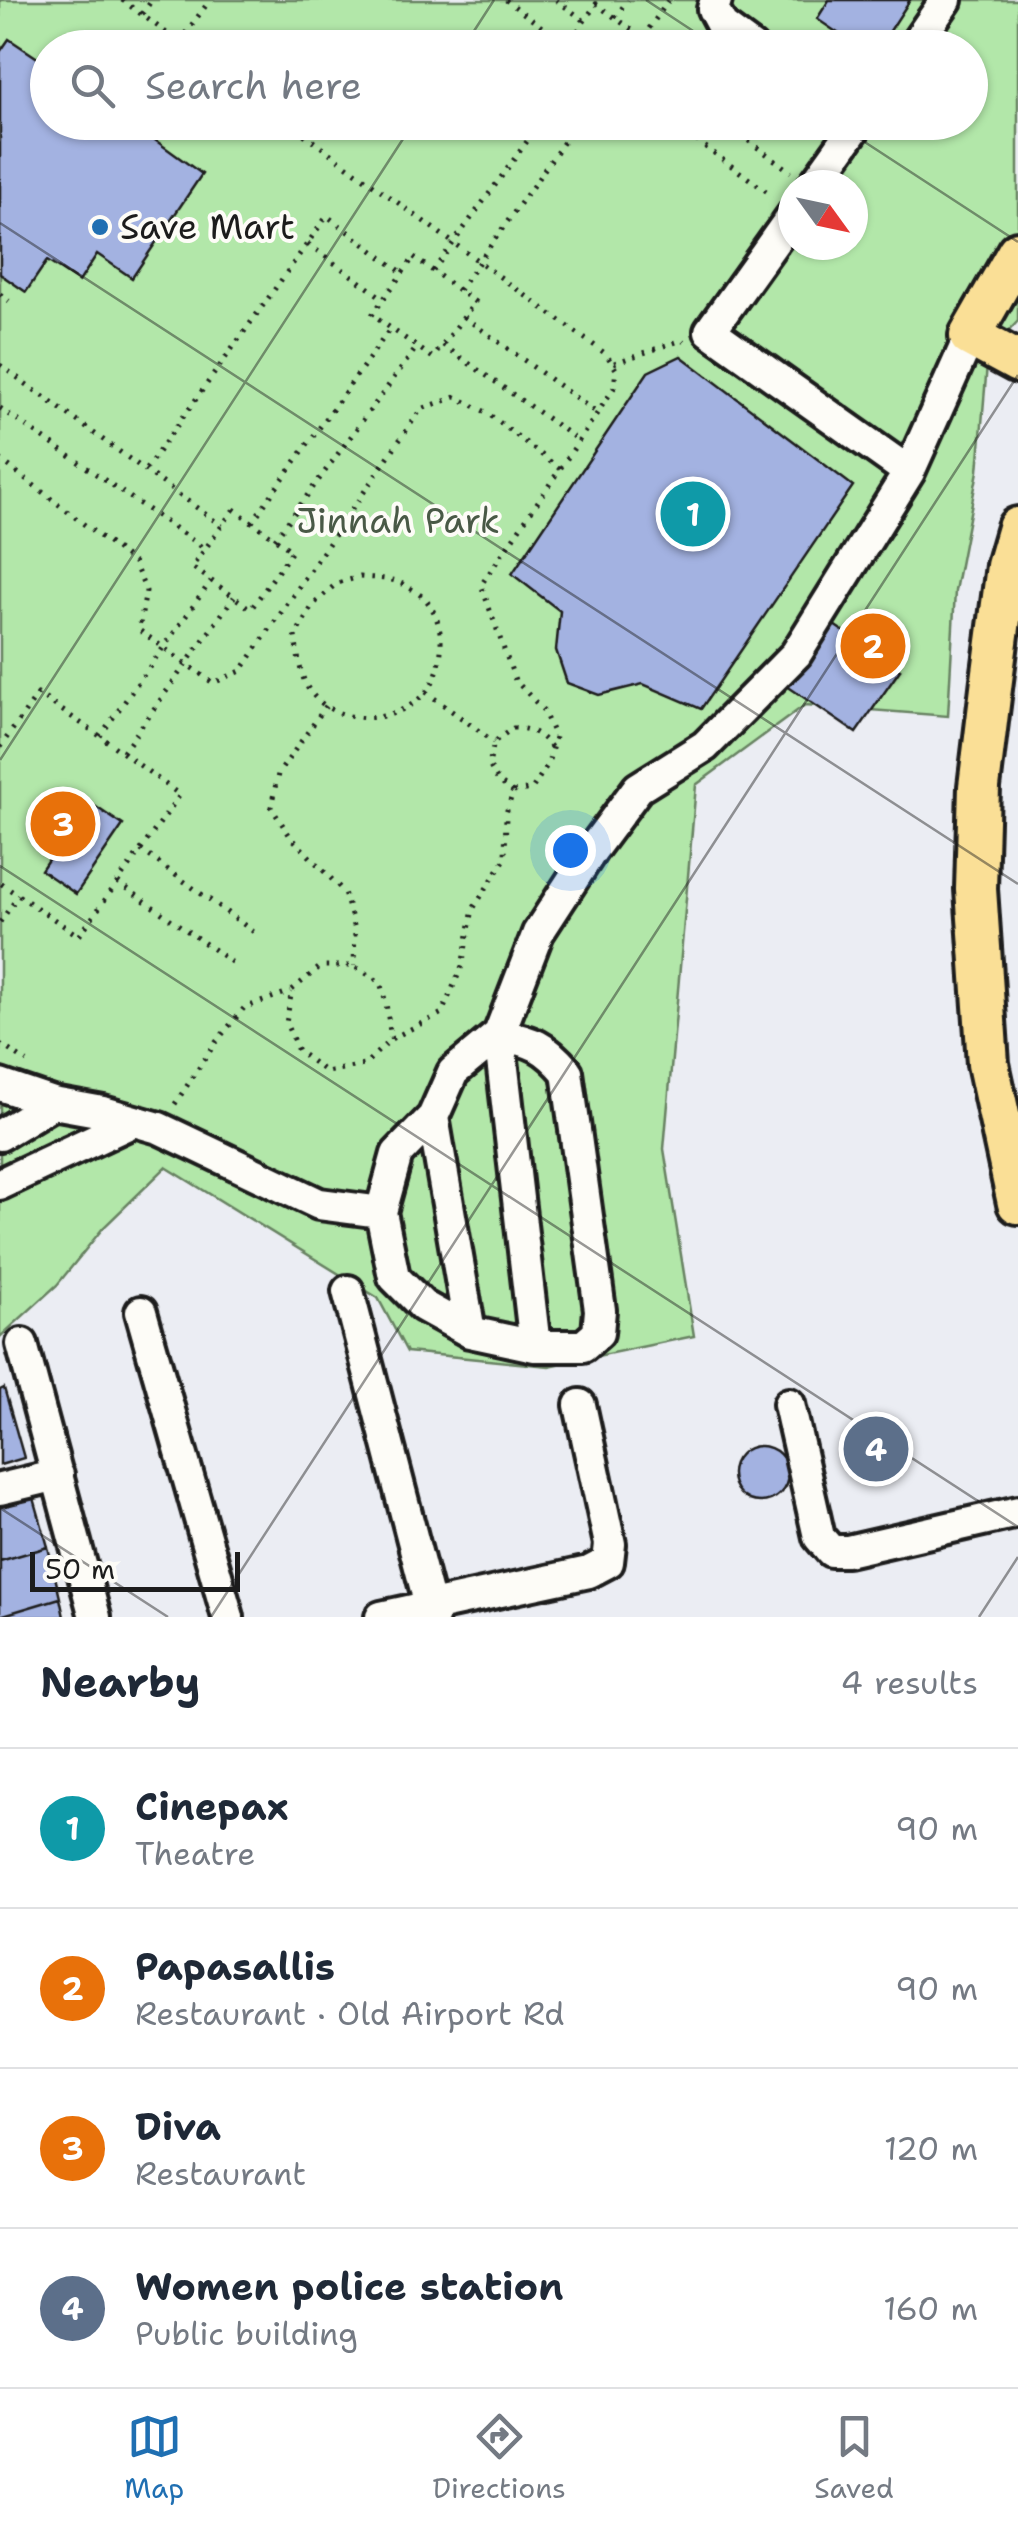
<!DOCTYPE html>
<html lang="en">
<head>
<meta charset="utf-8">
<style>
  :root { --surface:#fff; --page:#f2f2f3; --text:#1f2937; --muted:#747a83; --line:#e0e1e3; --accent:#1f6fb2 }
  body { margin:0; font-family:"Shantell Sans",sans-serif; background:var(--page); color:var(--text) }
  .compass { position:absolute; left:778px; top:170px; width:90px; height:90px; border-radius:50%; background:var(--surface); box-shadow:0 2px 8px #0004; rotate:123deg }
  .scale { position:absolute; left:30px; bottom:25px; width:210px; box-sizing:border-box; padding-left:10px; border:5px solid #1c1c1c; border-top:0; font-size:28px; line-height:35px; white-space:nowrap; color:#1c1c1c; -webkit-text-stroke:8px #fdfcf7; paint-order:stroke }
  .you { position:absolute; left:570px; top:850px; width:35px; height:35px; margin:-25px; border:8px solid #fff; border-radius:50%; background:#1a73e8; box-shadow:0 0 0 15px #1a73e833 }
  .badge { display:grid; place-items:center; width:65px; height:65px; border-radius:50%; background:var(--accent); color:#fff; font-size:32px; font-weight:700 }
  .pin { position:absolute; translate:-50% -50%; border:5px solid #fff; box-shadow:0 2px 10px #0006 }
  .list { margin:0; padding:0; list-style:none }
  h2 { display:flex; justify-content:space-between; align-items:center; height:130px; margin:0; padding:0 40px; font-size:42px }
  h2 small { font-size:32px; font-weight:400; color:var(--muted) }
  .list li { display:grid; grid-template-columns:65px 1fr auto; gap:30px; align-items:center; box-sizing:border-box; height:160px; padding:0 40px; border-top:2px solid var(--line) }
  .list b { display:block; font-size:38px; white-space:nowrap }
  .list p { margin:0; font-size:32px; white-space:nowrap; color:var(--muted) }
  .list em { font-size:32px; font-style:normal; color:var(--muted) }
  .icon { flex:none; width:55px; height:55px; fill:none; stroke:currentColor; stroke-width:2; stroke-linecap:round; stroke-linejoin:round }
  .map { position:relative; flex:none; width:1018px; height:1617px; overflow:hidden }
  .search { position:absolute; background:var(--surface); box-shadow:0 2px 8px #0004; left:30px; right:30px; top:30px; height:110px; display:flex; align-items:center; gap:25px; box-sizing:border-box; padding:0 35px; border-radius:55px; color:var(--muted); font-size:38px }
  .sheet { height:770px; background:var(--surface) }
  nav { display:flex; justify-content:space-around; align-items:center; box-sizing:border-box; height:140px; border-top:2px solid var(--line); background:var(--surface); font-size:28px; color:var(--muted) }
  nav a { display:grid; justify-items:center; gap:5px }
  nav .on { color:var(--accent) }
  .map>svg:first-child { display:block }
</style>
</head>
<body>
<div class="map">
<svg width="1018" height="1617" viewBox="0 0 1018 1617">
  <rect width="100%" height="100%" fill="#ebedf3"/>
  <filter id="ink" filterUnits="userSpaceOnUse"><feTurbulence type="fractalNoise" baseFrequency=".01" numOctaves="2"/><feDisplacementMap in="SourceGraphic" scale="20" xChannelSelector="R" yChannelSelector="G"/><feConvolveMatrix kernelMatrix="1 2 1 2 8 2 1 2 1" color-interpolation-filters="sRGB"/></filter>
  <g filter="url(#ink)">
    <path fill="#b2e7a9" stroke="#678262" stroke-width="2.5" fill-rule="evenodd" d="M 0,0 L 1018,0 L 1018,321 L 988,353 L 978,471 L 955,591 L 948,716 L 805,705 L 696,785 L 664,1149 L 694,1336 L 549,1366 L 407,1352 L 378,1298 L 166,1167 L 103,1228 L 57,1285 L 0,1337 ZM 48,48 L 970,48 L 970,122 L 48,122 ZM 793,185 L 853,185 L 853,245 L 793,245 Z"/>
    <path fill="#a3b2e1" stroke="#1c1c1c" stroke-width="2.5" d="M 829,0 L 910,0 L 879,48 L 860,48 L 817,19 Z
      M 9,39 L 48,65 L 48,122 L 130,122 L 202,174 L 132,278 L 97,254 L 79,282 L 47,261 L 26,292 L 0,274 L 0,52 Z
      M 681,356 L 853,486 L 701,709 L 643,684 L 599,695 L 567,683 L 556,650 L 560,611 L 512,574 L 648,372 Z
      M 831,623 L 900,670 L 856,733 L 787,686 Z
      M 87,801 L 123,825 L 76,894 L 41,870 Z
      M 4,1388 L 24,1458 L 0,1465 L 0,1390 Z
      M732 1474a28 28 0 1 1 56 0a28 28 0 1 1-56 0Z
      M 34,1498 L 48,1547 L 0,1561 L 0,1507 Z
      M 48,1547 L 60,1598 L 0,1616 L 0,1561 Z
      M 60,1598 L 64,1617 L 0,1617 L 0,1616 Z"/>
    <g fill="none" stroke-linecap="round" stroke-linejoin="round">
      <g stroke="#1c1c1c" stroke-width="38">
        <path id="minor" d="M 716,0 L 713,9 L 722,26 L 752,48
          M 913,48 L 946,0
          M 814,185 L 859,122
          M 793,215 L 710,331 L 909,472
          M 499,1034 C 533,1042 544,1045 567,1072 L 600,1310 L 598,1333 L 583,1346 L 535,1346 L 470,1332 L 423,1306 L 394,1277 L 381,1212 L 397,1154 L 433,1117 L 453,1072 Z
          M 0,1085 L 53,1103 L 103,1112 L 159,1128 L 319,1204 L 381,1212
          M 433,1117 L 470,1332
          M 0,1135 L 53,1103
          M 0,1184 L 132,1122
          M 348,1291 L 433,1617
          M 141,1312 L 228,1617
          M 22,1344 L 95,1617
          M 535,1346 L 499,1034 L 538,933 L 592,850 L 638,788 L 705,746 L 796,654 L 909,472 L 970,336
          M 789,1404 L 819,1537 L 831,1551 L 847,1551 L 1018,1512
          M 0,1489 L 58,1475
          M 381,1617 L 589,1572 L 608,1562 L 610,1544 L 580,1405"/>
      </g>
      <g stroke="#1c1c1c" stroke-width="48">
        <path id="major" d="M 1018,252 L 970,336 L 1018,362
          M 1018,528 L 1007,566 L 992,680 L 979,787 L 976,889 L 988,1064 L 1018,1203"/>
      </g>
      <path stroke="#1c1c1c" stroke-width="5" stroke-dasharray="2.5 8" stroke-linecap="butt" d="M 122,0 L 187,48
        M 506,0 L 567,46
        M 556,0 L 585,21
        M 142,14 L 152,0
        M 615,17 L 628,0
        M 643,37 L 669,0
        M 179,42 L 210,0
        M 566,48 L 596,4 L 657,48
        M 287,122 L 606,354 L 616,369 L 614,388 L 560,469
        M 671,122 L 773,196
        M 723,122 L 791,172
        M 308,244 L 384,299
        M 414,257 L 475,302 L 433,358 L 372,315 Z
        M 433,271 L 541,122
        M 459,290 L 578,122
        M 0,294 L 9,301
        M 464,317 L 597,413
        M 443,345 L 579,441
        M 614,363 L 682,340 L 684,342
        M 0,365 L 222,526
        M 0,408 L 205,549
        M 0,459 L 134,563 L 146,591 L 139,630 L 213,683 L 241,671 L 421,409 L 456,397 L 486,412 L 560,469 L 481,585 L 515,680 L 543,710 L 555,737 L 548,764 L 532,789 L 513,792 L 506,813 L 505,859 L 473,909 L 462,966 L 442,1013 L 391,1039 L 364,1065 L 326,1072 L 298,1051 L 286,1023 L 292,990 L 321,966 L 354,966 L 380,982 L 386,1003 L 391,1039
        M 146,469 L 327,216 L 403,273
        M 234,509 L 292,551 L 251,609 L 192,567 Z
        M 252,522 L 390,329
        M 275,539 L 417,347
        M 360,577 C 372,578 388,578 398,582 C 406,585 419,593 425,599 C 447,623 446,670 425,693 C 397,724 341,727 313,695 C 300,681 298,655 295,636 L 313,605 L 337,583 Z
        M 426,692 L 494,742
        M 326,706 L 278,774 L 271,807 L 290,836 L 344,892 L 355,929 L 354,966
        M 100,736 L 211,581
        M 0,747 L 38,694 L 100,736 L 180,795 L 79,936 L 0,883
        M 123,752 L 234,597
        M 513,792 L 498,781 L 489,765 L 494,742 L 513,728 C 531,728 540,734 552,748
        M 141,850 L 258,935
        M 118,882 L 237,966
        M 0,922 L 19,895
        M 0,1044 L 27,1062
        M 175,1104 L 216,1042 L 244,1008 L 291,991"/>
      <use href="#minor" stroke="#fdfcf7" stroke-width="30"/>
      <use href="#major" stroke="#fadf96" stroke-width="40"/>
    </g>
  </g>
  <path fill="none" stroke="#1c1c1c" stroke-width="2.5" stroke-opacity="0.45" d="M 646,0 L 719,48M 463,48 L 494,0M 834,122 L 1018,242M 0,223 L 1018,884M 0,760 L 414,122M 0,866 L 1018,1527M 0,1508 L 168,1617M 211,1617 L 1018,375M 979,1617 L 1018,1557"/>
  <circle fill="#1f6fb2" stroke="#fdfcf7" stroke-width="4" cx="100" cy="227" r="10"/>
  <g text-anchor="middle" stroke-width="8" stroke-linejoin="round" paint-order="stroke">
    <g font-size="35" fill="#1c1c1c" stroke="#fdfcf7" text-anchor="start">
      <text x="120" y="239">Save Mart</text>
    </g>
    <g font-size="35" fill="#495946" stroke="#fdfcf7">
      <text x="398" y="533">Jinnah Park</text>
    </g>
  </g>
</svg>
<svg class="compass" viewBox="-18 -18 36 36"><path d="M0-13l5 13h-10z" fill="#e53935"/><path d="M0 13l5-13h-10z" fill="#747a83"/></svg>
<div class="scale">50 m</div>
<div class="you"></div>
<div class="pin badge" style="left:693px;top:514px;background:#0f9aa8">1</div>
<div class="pin badge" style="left:873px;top:646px;background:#e8710a">2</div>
<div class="pin badge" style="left:63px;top:824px;background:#e8710a">3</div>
<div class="pin badge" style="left:876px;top:1449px;background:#5c6f8a">4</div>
<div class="search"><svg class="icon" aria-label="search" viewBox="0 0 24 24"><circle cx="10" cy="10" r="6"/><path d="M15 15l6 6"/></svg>Search here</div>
</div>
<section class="sheet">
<h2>Nearby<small>4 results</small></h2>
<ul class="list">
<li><span class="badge" style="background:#0f9aa8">1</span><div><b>Cinepax</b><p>Theatre</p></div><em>90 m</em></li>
<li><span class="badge" style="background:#e8710a">2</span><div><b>Papasallis</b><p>Restaurant · Old Airport Rd</p></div><em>90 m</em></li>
<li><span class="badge" style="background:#e8710a">3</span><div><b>Diva</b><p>Restaurant</p></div><em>120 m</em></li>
<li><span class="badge" style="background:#5c6f8a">4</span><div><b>Women police station</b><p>Public building</p></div><em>160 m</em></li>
</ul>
</section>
<nav>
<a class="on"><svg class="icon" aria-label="map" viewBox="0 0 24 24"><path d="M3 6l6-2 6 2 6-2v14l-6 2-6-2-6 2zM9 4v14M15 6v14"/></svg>Map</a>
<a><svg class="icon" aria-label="directions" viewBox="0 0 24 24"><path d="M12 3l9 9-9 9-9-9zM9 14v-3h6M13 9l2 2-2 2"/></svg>Directions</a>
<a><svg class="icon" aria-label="saved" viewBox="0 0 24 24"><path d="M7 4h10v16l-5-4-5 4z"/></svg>Saved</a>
</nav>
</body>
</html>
